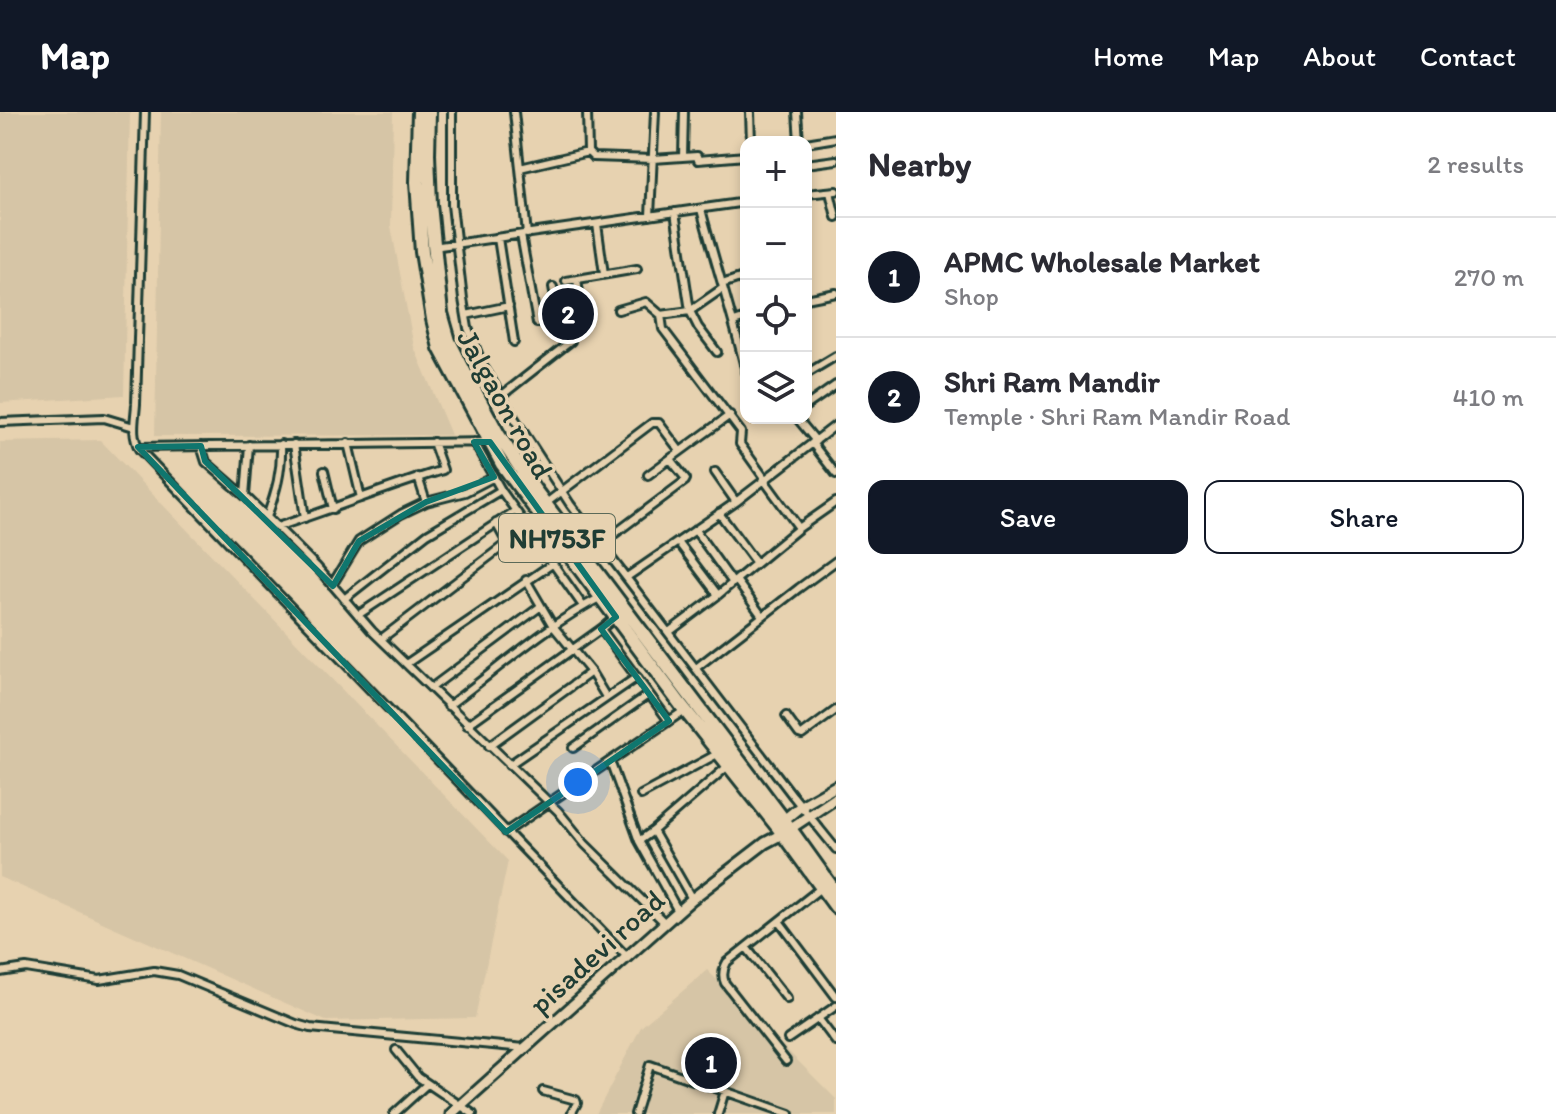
<!DOCTYPE html>
<html lang="en">
<head>
<meta charset="utf-8">
<style>
  :root { --surface:#fff; --page:#f7f7f7; --text:#2b2b33; --muted:#7c7c81; --line:#e1e1e2; --accent:#111827 }
  body { margin:0; font-family:Itim,sans-serif; background:var(--page); color:var(--text) }
  .controls { position:absolute; right:24px; top:24px; display:grid; overflow:hidden; border-radius:16px; box-shadow:0 4px 12px #0003 }
  .controls button { width:72px; height:72px; display:grid; place-items:center; padding:0; border:0; border-bottom:2px solid var(--line); background:var(--surface); color:var(--text); font:40px sans-serif }
  .you { position:absolute; left:578px; top:670px; width:28px; height:28px; margin:-20px; border:6px solid #fff; border-radius:50%; background:#1a73e8; box-shadow:0 0 0 12px #1a73e833 }
  .badge { display:grid; place-items:center; width:52px; height:52px; border-radius:50%; background:var(--accent); color:#fff; font-size:26px; font-weight:700 }
  .pin { position:absolute; translate:-50% -50%; border:4px solid #fff; box-shadow:0 2px 8px #0006 }
  .list { margin:0; padding:0; list-style:none }
  h2 { display:flex; justify-content:space-between; align-items:center; height:104px; margin:0; padding:0 32px; font-size:34px }
  h2 small { font-size:26px; font-weight:400; color:var(--muted) }
  .list li { display:grid; grid-template-columns:52px 1fr auto; gap:24px; align-items:center; box-sizing:border-box; height:120px; padding:0 32px; border-top:2px solid var(--line) }
  .list b { display:block; font-size:30px; white-space:nowrap }
  .list p { margin:0; font-size:26px; white-space:nowrap; color:var(--muted) }
  .list em { font-size:26px; font-style:normal; color:var(--muted) }
  .actions { display:flex; gap:16px; padding:24px 32px }
  .actions a { flex:1; padding:18px 0; border:2px solid var(--accent); border-radius:16px; text-align:center; font-size:28px; color:var(--accent) }
  .actions .main { background:var(--accent); color:#fff }
  .icon { flex:none; width:44px; height:44px; fill:none; stroke:currentColor; stroke-width:2; stroke-linecap:round; stroke-linejoin:round }
  .map { position:relative; flex:none; width:836px; height:1002px; overflow:hidden }
  header { display:flex; align-items:center; gap:48px; box-sizing:border-box; height:112px; padding:0 40px; background:var(--accent); color:#fff }
  header strong { font-size:38px }
  nav { display:flex; gap:44px; margin-inline-start:auto; font-size:28px }
  main { display:flex }
  aside { flex:1; background:var(--surface) }
  .map>svg:first-child { display:block }
</style>
</head>
<body>
<header>
<strong>Map</strong>
<nav><a>Home</a><a>Map</a><a>About</a><a>Contact</a></nav>
</header>
<main>
<div class="map">
<svg width="836" height="1002" viewBox="0 0 836 1002">
  <rect width="100%" height="100%" fill="#e7d2b0"/>
  <filter id="ink" filterUnits="userSpaceOnUse"><feTurbulence type="fractalNoise" baseFrequency=".0125" numOctaves="2"/><feDisplacementMap in="SourceGraphic" scale="16" xChannelSelector="R" yChannelSelector="G"/><feConvolveMatrix kernelMatrix="1 2 1 2 8 2 1 2 1" color-interpolation-filters="sRGB"/></filter>
  <g filter="url(#ink)">
    <path fill="#d6c5a6" d="M 0,0 L 130,0 L 124,283 L 0,291 Z
      M 161,0 L 393,0 L 391,114 L 414,235 L 451,323 L 155,324 Z
      M 100,328 L 508,749 L 475,906 L 326,909 L 0,765 L 0,330 Z
      M 707,858 L 836,987 L 836,1002 L 596,1002 L 641,915 Z"/>
    <g fill="none" stroke-linecap="round" stroke-linejoin="round">
      <g stroke="#1f3d34" stroke-width="12">
        <path id="street" d="M 145,0 L 136,292 C 135,308 131,322 139,337 L 627,845
          M 452,0 L 452,93 L 463,187 L 468,216 L 482,252 L 515,307 L 570,392 L 793,684 L 836,737
          M 514,0 L 527,122
          M 750,0 L 751,30
          M 797,0 L 799,30
          M 806,31 L 836,26
          M 588,40 L 593,45 L 653,47 L 697,44 L 698,48 L 746,44
          M 683,45 L 684,0
          M 806,52 L 836,48
          M 520,56 L 588,40 L 587,0
          M 830,80 L 836,105
          M 806,82 L 836,79
          M 701,97 C 715,151 733,205 746,260
          M 675,100 L 690,199 L 698,215 L 717,240
          M 650,104 L 655,0
          M 597,112 L 604,162
          M 521,123 L 537,211
          M 498,126 L 514,230
          M 433,135 L 746,90
          M 566,169 L 637,157
          M 722,172 L 746,164
          M 553,175 L 556,191 L 580,187 L 577,167
          M 806,187 L 836,181
          M 618,198 L 646,190 L 661,203 L 690,199 L 723,176
          M 466,203 L 509,194
          M 661,203 L 663,217 L 741,320 L 740,332 L 765,367
          M 734,210 L 746,206
          M 806,262 L 836,244
          M 501,284 L 571,229
          M 806,294 L 836,273
          M 797,306 L 816,329
          M 0,310 L 104,306 L 134,315
          M 474,330 L 501,378 L 583,494
          M 348,331 L 361,386
          M 812,331 L 836,362
          M 294,332 L 305,406
          M 201,334 L 206,350 L 245,384 L 277,415 L 316,454 L 372,519 L 558,699 L 585,732 L 665,811
          M 138,335 L 490,330
          M 324,359 L 333,397
          M 715,360 L 736,390
          M 648,363 L 730,303
          M 764,368 L 799,416
          M 245,384 L 249,333
          M 426,390 L 465,380 L 494,365
          M 545,392 L 652,311 L 659,311 L 680,339
          M 719,401 L 756,451
          M 267,405 C 276,379 282,360 281,332
          M 277,415 C 333,397 387,375 443,358 L 433,330
          M 695,418 L 733,471
          M 678,430 L 718,483
          M 601,432 L 685,369 L 686,367 L 670,347
          M 627,465 L 736,390 L 836,313
          M 526,468 L 553,514 L 591,560 L 606,585
          M 736,468 L 799,416 L 836,390
          M 332,473 L 359,429 L 401,402 L 426,390 L 418,365
          M 344,487 L 427,422 L 501,378
          M 358,503 L 515,399
          M 601,517 L 669,609
          M 669,520 L 718,483 L 736,468 L 762,504
          M 381,527 L 507,431 L 496,411
          M 406,552 L 552,452
          M 696,556 L 799,476 L 836,449
          M 431,576 L 541,494
          M 448,594 C 498,557 545,514 601,485
          M 786,604 L 799,622 L 802,623 L 836,598
          M 467,613 L 601,517 L 616,505
          M 489,634 L 591,560
          M 573,636 L 649,582
          M 610,649 L 639,729 L 678,799
          M 509,653 L 637,565
          M 641,683 L 719,641
          M 653,719 L 692,787
          M 506,720 L 685,598
          M 639,729 L 653,719 L 729,653
          M 779,809 L 836,885
          M 746,835 L 787,887
          M 0,860 L 26,856 L 99,868 L 154,859 L 178,863 L 296,912 L 310,916 L 525,936
          M 818,906 L 836,930
          M 788,927 L 836,894
          M 396,938 L 418,965 L 473,1002
          M 786,949 L 725,871 C 722,864 723,857 727,850 L 822,775
          M 543,979 L 576,988 L 577,991 L 571,1002
          M 394,1002 L 427,972
          M 635,1002 L 650,953 L 790,1002
          M 718,1002 L 725,979"/>
      </g>
      <g stroke="#1f3d34" stroke-width="15">
        <path id="secondary" d="M 779,712 L 801,694 L 836,674
          M 451,1002 L 692,787 L 765,731 L 782,722 L 836,686"/>
      </g>
      <g stroke="#1f3d34" stroke-width="18">
        <path id="highway" d="M 419,0 L 417,70 L 422,140 L 433,207 L 440,236 L 502,352 L 681,593 L 777,714 L 836,795
          M 429,0 L 428,42 L 430,92 L 441,201 L 449,229 L 464,259 L 498,322 L 534,377 L 783,707 L 836,781"/>
      </g>
      <use href="#street" stroke="#e7d2b0" stroke-width="6"/>
      <use href="#secondary" stroke="#e7d2b0" stroke-width="9"/>
      <use href="#highway" stroke="#e7d2b0" stroke-width="12"/>
    </g>
  </g>
  <path fill="none" stroke="#0f766e" stroke-width="6" stroke-linejoin="round" d="M 474,330 L 490,330 L 616,505 L 601,517 L 669,609 L 506,720 L 138,335 L 201,334 L 205,349 L 333,474 L 359,429 L 426,390 L 494,365 Z"/>
  <g text-anchor="middle" stroke-width="7" stroke-linejoin="round" paint-order="stroke">
    <rect fill="#e7d2b0" stroke="#5b6a59" stroke-width="2" x="499" y="402" width="116" height="48" rx="6"/>
    <g font-size="28" font-weight="bold" fill="#1f3d34">
      <text x="557" y="436">NH753F</text>
    </g>
    <g font-size="30" fill="#1f3d34" stroke="#e7d2b0">
      <text transform="translate(505 292) rotate(61)" y="10">Jalgaon road</text>
      <text transform="translate(597 840) rotate(-42)" y="10">pisadevi road</text>
    </g>
  </g>
</svg>
<div class="controls">
<button>+</button>
<button>−</button>
<button><svg class="icon" aria-label="locate" viewBox="0 0 24 24"><circle cx="12" cy="12" r="6"/><path d="M12 2v4M12 18v4M2 12h4M18 12h4"/></svg></button>
<button><svg class="icon" aria-label="layers" viewBox="0 0 24 24"><path d="M12 4l9 5-9 5-9-5zM3 14l9 5 9-5"/></svg></button>
</div>
<div class="you"></div>
<div class="pin badge" style="left:711px;top:951px">1</div>
<div class="pin badge" style="left:568px;top:202px">2</div>
</div>
<aside>
<h2>Nearby<small>2 results</small></h2>
<ul class="list">
<li><span class="badge">1</span><div><b>APMC Wholesale Market</b><p>Shop</p></div><em>270 m</em></li>
<li><span class="badge">2</span><div><b>Shri Ram Mandir</b><p>Temple · Shri Ram Mandir Road</p></div><em>410 m</em></li>
</ul>
<div class="actions"><a class="main">Save</a><a>Share</a></div>
</aside>
</main>
</body>
</html>
